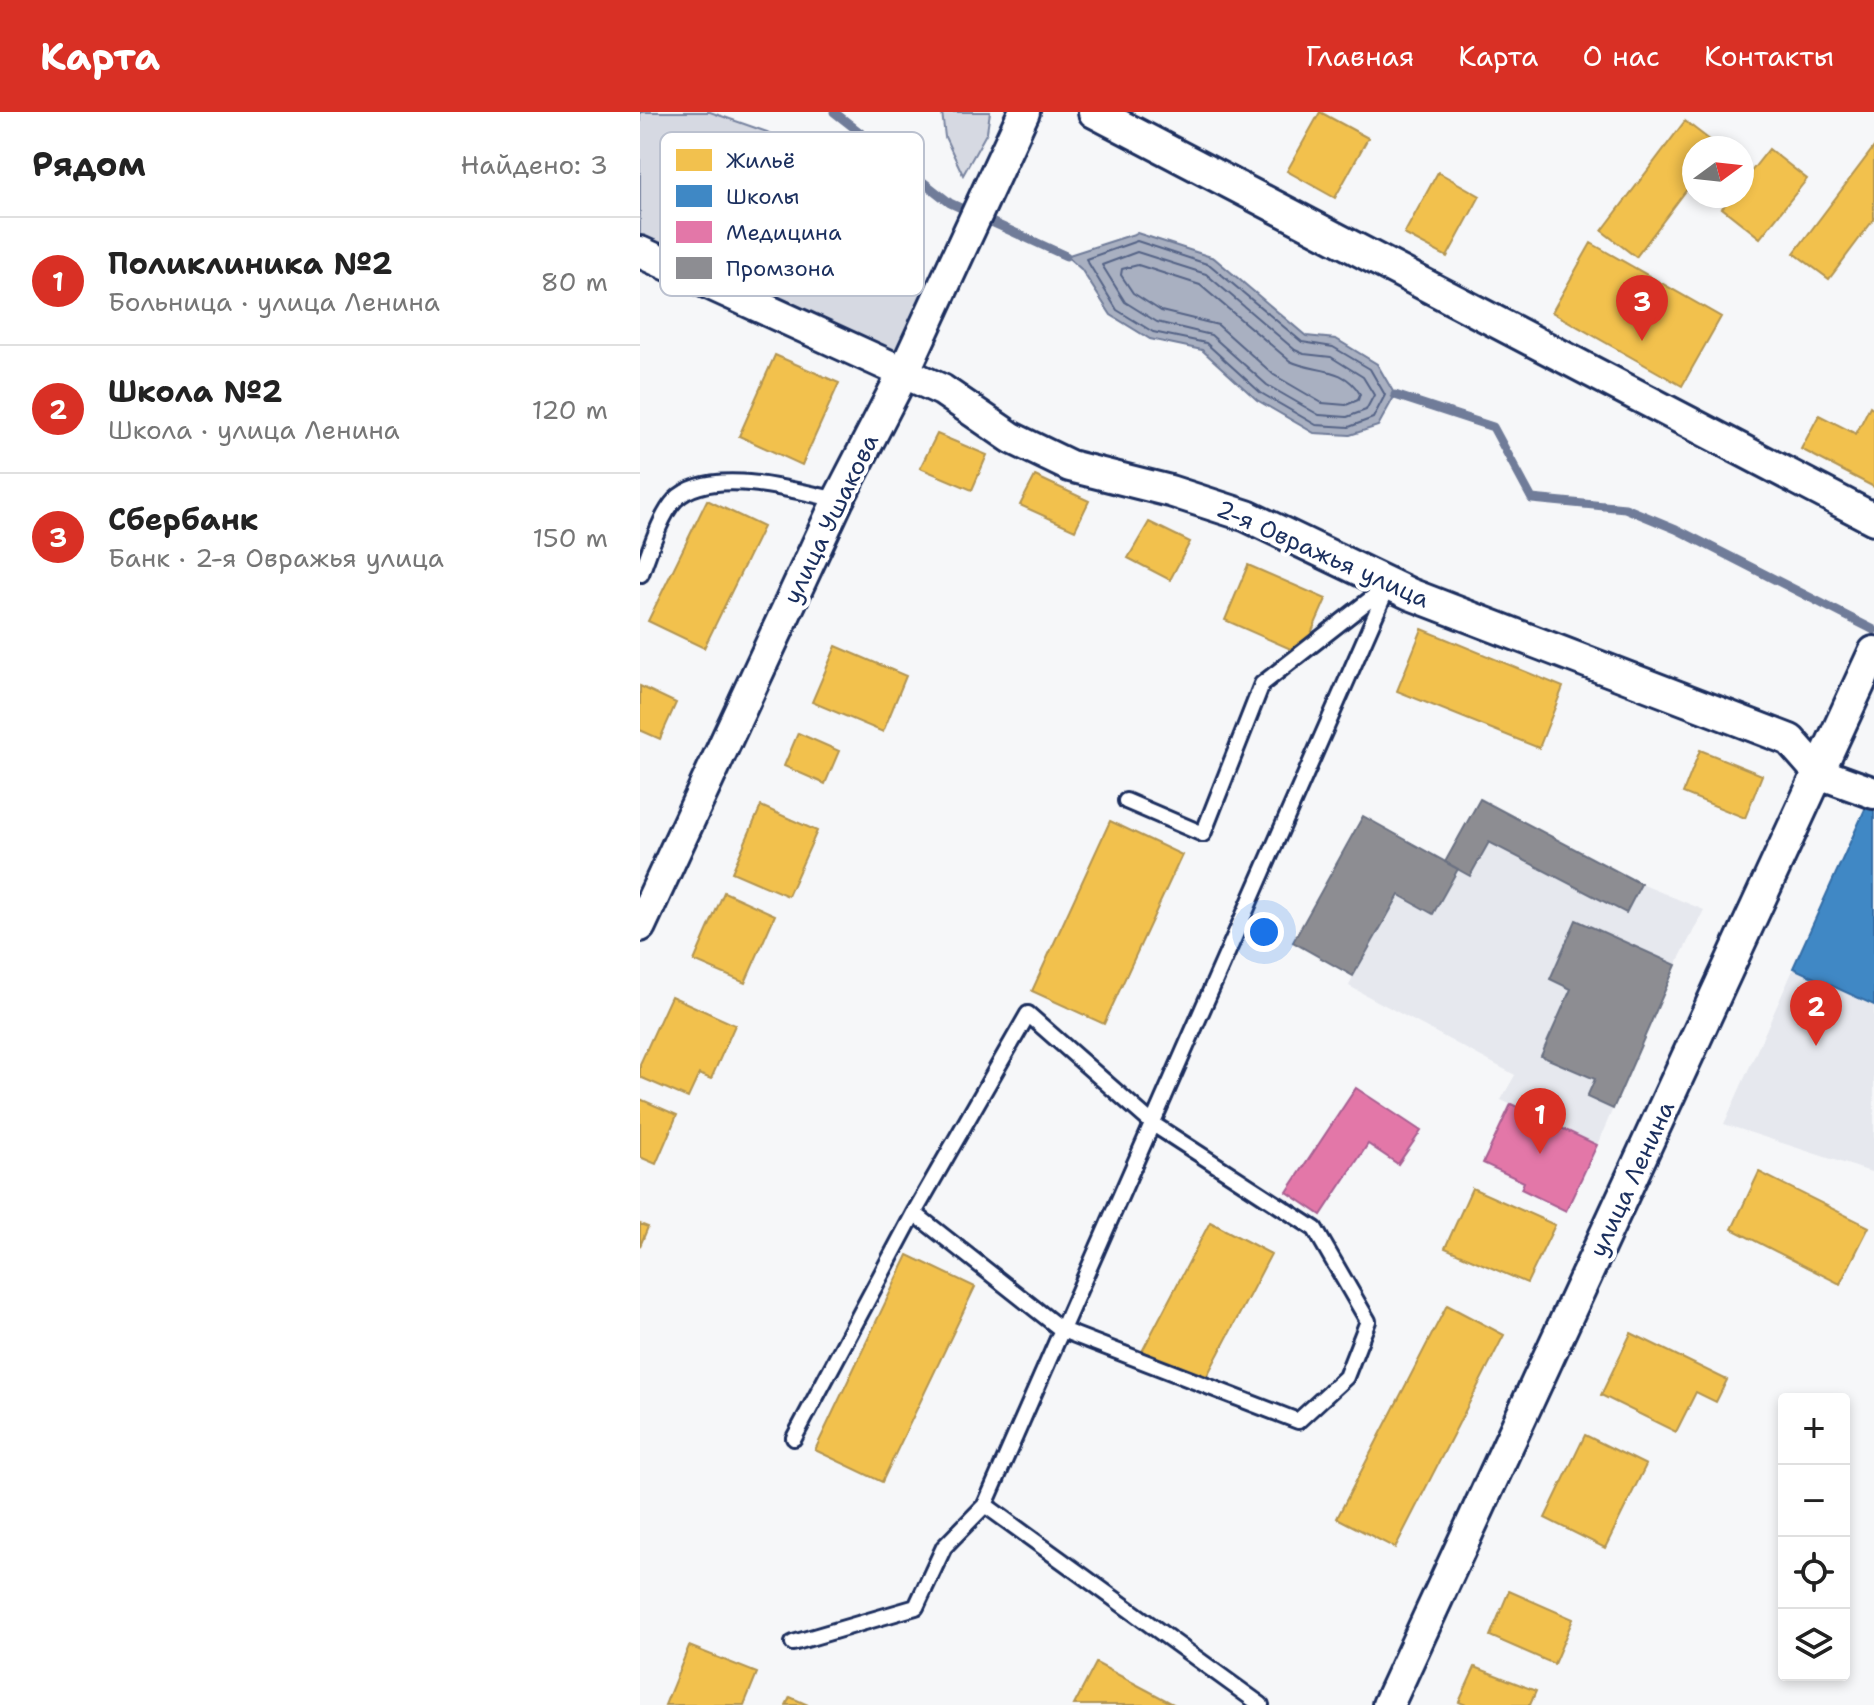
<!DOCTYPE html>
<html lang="ru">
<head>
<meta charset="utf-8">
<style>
  :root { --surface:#fff; --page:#f2f2f2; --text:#222; --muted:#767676; --line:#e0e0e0; --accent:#d93025 }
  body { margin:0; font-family:"Shantell Sans",sans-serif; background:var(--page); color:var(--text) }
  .controls { position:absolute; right:24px; bottom:24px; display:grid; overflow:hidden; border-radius:8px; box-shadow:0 4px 12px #0003 }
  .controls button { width:72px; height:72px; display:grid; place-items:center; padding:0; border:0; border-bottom:2px solid var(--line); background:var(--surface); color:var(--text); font:40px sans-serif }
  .compass { position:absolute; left:1042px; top:24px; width:72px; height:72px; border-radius:50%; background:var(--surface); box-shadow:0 4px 12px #0003; rotate:75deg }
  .you { position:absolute; left:624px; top:820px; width:28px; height:28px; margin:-20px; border:6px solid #fff; border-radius:50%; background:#1a73e8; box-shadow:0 0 0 12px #1a73e833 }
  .badge { display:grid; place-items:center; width:52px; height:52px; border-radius:50%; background:var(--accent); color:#fff; font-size:26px; font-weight:700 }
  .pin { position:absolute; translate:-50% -66px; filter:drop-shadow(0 2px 4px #0008) }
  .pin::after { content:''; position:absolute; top:42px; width:28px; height:24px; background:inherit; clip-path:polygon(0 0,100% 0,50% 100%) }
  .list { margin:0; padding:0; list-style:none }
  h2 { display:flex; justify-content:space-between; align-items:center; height:104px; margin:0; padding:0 32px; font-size:34px }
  h2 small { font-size:26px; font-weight:400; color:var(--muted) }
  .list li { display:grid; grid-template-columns:52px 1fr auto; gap:24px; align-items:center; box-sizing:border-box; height:128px; padding:0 32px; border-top:2px solid var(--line) }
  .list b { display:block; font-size:30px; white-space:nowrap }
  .list p { margin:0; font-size:26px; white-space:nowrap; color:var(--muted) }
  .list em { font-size:26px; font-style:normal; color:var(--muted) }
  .icon { flex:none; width:44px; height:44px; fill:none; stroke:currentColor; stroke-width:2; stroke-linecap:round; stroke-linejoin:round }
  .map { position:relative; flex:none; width:1234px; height:1593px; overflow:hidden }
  header { display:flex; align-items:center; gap:48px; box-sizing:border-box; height:112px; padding:0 40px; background:var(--accent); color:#fff }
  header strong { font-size:38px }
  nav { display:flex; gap:44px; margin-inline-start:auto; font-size:28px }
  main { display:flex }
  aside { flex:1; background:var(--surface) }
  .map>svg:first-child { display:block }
</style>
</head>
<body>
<header>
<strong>Карта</strong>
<nav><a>Главная</a><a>Карта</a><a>О нас</a><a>Контакты</a></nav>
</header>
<main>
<aside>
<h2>Рядом<small>Найдено: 3</small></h2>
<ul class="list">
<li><span class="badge">1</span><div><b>Поликлиника №2</b><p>Больница · улица Ленина</p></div><em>80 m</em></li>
<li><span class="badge">2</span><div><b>Школа №2</b><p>Школа · улица Ленина</p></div><em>120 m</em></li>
<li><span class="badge">3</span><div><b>Сбербанк</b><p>Банк · 2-я Овражья улица</p></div><em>150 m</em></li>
</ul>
</aside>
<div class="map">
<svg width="1234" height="1593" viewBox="0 0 1234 1593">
  <rect width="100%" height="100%" fill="#f6f7f9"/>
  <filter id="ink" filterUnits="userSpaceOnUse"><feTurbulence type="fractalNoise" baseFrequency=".0125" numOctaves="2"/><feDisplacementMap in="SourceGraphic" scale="16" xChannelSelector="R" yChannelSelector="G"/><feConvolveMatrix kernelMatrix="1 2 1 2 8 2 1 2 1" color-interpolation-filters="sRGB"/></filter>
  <g filter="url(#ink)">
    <path fill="#e6e8ee" d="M 840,687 L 1001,772 L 1064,798 L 1036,853 L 957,1033 L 861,988 L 875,963 L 709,874 L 713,864 L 653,830 L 723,704 L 805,750 Z
      M 1226,695 L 1234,697 L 1234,1061 L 1084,1012 Z"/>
    <path fill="#d6d9e2" stroke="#7884a0" stroke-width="2" d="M 0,0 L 70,0 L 127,20 L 214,68 L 248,58 L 267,100 L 263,140 L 286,182 L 257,249 L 0,131 Z
      M 302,0 L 350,0 L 347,20 L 323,63 L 305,25 Z"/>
    <path fill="#a9b0c1" stroke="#707c99" stroke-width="2" d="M 497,121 L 574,146 L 666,224 L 696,227 L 737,252 L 755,283 L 738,314 L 710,323 L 674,321 L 617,288 L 562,238 L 510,227 L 471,203 L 441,157 L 426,144 Z"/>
    <path fill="#f2c14e" stroke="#b29553" stroke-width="2" d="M 680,0 L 728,26 L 695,86 L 647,59 Z
      M 1045,9 L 1079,35 L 1054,36 L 1054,68 L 996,145 L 962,119 Z
      M 1234,35 L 1234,107 L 1189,167 L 1154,141 Z
      M 1129,37 L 1167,67 L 1120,126 L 1082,96 L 1092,84 L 1102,84 L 1102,71 Z
      M 798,60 L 840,84 L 807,145 L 764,122 Z
      M 951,131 L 1081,205 L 1042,274 L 912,200 Z
      M 135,243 L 199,271 L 162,353 L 99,324 Z
      M 1230,294 L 1234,297 L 1234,375 L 1161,337 L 1179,303 L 1216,322 Z
      M 297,322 L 347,343 L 332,378 L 280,356 Z
      M 395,364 L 449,389 L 435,418 L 380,393 Z
      M 67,388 L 123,415 L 64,536 L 8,509 Z
      M 509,410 L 550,430 L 530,468 L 488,446 Z
      M 608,453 L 686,487 L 662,542 L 585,508 Z
      M 782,517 L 923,575 L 899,636 L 757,579 Z
      M 196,534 L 266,564 L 243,620 L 172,590 Z
      M 0,574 L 36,591 L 20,627 L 0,618 Z
      M 158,621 L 199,639 L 185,672 L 144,654 Z
      M 1060,638 L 1122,663 L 1105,706 L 1043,681 Z
      M 121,694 L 177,719 L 148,784 L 92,760 Z
      M 470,709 L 542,743 L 464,912 L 392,879 Z
      M 84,780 L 135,803 L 105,871 L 54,849 Z
      M 31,884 L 95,913 L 71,967 L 59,962 L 48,986 L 0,965 L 0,952 Z
      M 0,987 L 37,1003 L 16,1052 L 0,1045 Z
      M 1119,1060 L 1229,1115 L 1200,1172 L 1092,1117 Z
      M 832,1076 L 915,1113 L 887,1171 L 805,1136 Z
      M 570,1110 L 631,1142 L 559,1279 L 498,1247 Z
      M 0,1112 L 8,1115 L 0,1134 Z
      M 268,1143 L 335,1175 L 242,1370 L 175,1338 Z
      M 807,1193 L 864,1223 L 755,1436 L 697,1406 Z
      M 991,1221 L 1087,1268 L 1076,1290 L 1056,1280 L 1036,1320 L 961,1283 Z
      M 945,1323 L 1006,1353 L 965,1436 L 905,1406 Z
      M 869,1479 L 933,1507 L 914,1552 L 850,1524 Z
      M 49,1534 L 117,1561 L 104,1593 L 25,1593 Z
      M 456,1551 L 535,1593 L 434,1593 Z
      M 835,1555 L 896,1579 L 890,1593 L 826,1593 L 819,1590 Z
      M 150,1585 L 168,1593 L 146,1593 Z"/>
    <path fill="#3f88c5" stroke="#346da6" stroke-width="2" d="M 1226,695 L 1234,698 L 1234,893 L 1153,856 Z"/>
    <path fill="#e377a8" stroke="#a76192" stroke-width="2" d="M 716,976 L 781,1019 L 758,1052 L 728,1032 L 681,1103 L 647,1080 Z
      M 871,992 L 957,1033 L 926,1099 L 881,1077 L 884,1070 L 843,1051 Z"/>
    <path fill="#8d8d92" stroke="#6b7182" stroke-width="2" d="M 840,687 L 1001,772 L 986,801 L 849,730 L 830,764 L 805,750 Z
      M 723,704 L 818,757 L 793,802 L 759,783 L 713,864 L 653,830 Z
      M 936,808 L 1036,853 L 973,997 L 947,985 L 955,967 L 901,944 L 931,877 L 910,867 Z"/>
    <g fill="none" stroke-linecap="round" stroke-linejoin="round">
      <path stroke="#546386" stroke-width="2" d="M 497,129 L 570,153 L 662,230 L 693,235 L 730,257 L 745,283 L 733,306 L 709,315 L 676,313 L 621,281 L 566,231 L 513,220 L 477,198 L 446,147 Z
        M 497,140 L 566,162 L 655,238 L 664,242 L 691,245 L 723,265 L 734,283 L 726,298 L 707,305 L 679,303 L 627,273 L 571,223 L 517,210 L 485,190 L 462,153 Z
        M 498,153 L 560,173 L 650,249 C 674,261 703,253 720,282 L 718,288 L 706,293 L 682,291 L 634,263 L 578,213 L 521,199 L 493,181 L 481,163 L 482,157 Z"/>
      <path stroke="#707c99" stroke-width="9" d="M 194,0 L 310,91 L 426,144
        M 755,283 L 853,315 L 892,387 L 985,396 L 1036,417 L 1234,518"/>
      <g stroke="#1b2f5e" stroke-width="20">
        <path id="lane" d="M 1,462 C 9,441 20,404 35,388 C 69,353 156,379 198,388
          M 486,689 L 563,722 L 622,572 L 746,475
          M 388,902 L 513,1012 L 675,1117 L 728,1209 L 706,1265 L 658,1309 L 422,1218 L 274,1101 Z
          M 154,1326 L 274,1101
          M 153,1531 L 276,1495 L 304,1435 L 345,1393
          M 621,1593 L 345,1393 L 749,472"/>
      </g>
      <g stroke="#1b2f5e" stroke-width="36">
        <path id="street" d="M 454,0 L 1234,407
          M 0,140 L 302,278 L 372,326 L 430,354 L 530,379 L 607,404 L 770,482 L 1150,628 L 1179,661 L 1234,681
          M 0,814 L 198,388 L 263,262 L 384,0
          M 748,1593 L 1234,540"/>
      </g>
      <use href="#lane" stroke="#fff" stroke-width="14"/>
      <use href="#street" stroke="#fff" stroke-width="30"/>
    </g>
  </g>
  <g text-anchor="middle" stroke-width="8" stroke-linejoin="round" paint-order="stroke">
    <g font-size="24" fill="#1b2f5e" stroke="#fff">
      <text transform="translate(191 407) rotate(-64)" y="8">улица Ушакова</text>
      <text transform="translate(683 442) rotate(24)" y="8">2-я Овражья улица</text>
      <text transform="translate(992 1067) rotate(-65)" y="8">улица Ленина</text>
    </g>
  </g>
  <rect x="20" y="20" width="264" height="164" rx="12" fill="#fff" stroke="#bbc1cf" stroke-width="2"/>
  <rect x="36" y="37" width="36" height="22" fill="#f2c14e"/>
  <rect x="36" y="73" width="36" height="22" fill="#3f88c5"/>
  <rect x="36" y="109" width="36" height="22" fill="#e377a8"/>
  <rect x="36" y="145" width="36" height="22" fill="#8d8d92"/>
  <g font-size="22" fill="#1b2f5e">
    <text x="86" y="56">Жильё</text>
    <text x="86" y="92">Школы</text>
    <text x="86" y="128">Медицина</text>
    <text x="86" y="164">Промзона</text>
  </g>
</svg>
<div class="controls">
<button>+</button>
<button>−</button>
<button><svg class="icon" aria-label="locate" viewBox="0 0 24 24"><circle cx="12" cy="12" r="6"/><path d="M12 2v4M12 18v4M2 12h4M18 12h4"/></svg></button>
<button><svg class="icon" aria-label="layers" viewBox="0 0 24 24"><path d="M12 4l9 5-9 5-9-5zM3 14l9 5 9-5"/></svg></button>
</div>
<svg class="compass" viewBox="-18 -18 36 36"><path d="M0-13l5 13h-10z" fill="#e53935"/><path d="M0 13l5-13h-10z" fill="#767676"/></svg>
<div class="you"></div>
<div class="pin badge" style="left:900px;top:1042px">1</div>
<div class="pin badge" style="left:1176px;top:934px">2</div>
<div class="pin badge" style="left:1002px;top:229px">3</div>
</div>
</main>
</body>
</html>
